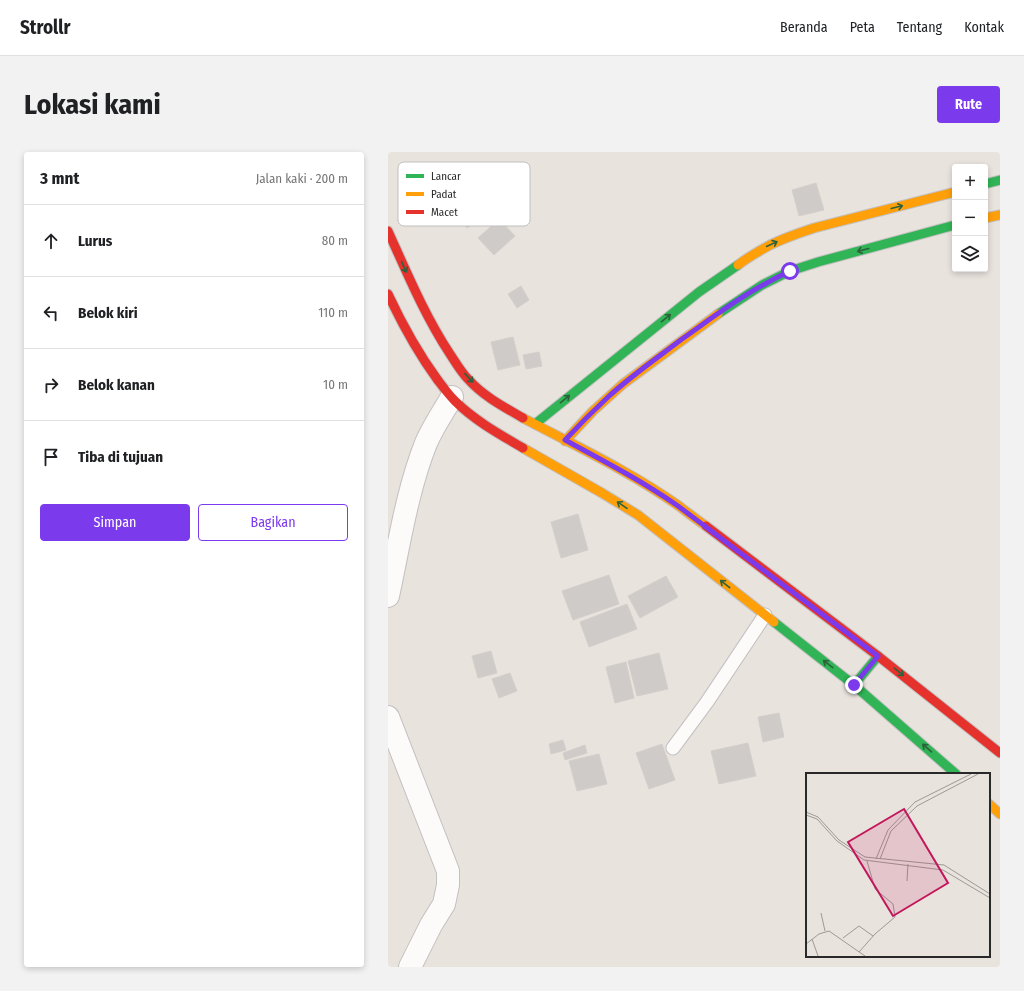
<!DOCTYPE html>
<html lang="id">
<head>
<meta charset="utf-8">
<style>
  :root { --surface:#fff; --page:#f2f2f2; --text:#202124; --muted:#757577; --line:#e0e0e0; --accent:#7c3aed }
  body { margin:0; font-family:"Fira Sans Condensed",sans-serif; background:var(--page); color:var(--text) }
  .controls { position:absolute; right:12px; top:12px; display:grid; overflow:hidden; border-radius:4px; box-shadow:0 2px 6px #0003 }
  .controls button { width:36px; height:36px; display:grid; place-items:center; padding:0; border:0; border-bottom:1px solid var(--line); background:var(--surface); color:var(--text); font:20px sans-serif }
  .stop { position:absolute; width:12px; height:12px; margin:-9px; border:3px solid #7c3aed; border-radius:50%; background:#fff }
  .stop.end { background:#7c3aed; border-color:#fff; box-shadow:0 1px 4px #0008 }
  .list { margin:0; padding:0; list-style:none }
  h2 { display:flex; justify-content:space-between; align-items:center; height:52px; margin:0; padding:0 16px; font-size:17px }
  h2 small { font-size:13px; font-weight:400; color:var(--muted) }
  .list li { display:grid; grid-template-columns:26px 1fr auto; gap:12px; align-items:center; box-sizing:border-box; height:72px; padding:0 16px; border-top:1px solid var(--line) }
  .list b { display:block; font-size:15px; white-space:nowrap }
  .list em { font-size:13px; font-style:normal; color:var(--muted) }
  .actions { display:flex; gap:8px; padding:12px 16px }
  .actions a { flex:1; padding:9px 0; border:1px solid var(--accent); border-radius:4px; text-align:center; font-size:14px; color:var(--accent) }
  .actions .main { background:var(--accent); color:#fff }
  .icon { flex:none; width:22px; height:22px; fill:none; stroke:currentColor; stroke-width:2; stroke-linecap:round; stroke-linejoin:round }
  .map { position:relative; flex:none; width:612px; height:815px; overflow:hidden; border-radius:4px }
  header { display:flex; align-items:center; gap:24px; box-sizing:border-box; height:56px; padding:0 20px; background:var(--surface); border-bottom:1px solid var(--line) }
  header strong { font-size:19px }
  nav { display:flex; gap:22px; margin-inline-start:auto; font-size:14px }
  .intro { display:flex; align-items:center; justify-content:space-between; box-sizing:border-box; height:96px; padding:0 24px }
  h1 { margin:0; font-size:28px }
  .button { padding:10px 18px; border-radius:4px; background:var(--accent); color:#fff; font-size:14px; font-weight:700 }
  main { display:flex; gap:24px; padding:0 24px }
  aside { flex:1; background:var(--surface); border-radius:4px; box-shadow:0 2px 6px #0003 }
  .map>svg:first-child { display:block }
</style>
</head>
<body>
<header>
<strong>Strollr</strong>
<nav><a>Beranda</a><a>Peta</a><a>Tentang</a><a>Kontak</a></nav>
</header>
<div class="intro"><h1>Lokasi kami</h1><a class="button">Rute</a></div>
<main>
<aside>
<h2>3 mnt<small>Jalan kaki · 200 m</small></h2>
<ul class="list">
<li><svg class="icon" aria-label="ahead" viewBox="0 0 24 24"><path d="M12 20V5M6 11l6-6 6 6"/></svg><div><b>Lurus</b></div><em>80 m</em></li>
<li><svg class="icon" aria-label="left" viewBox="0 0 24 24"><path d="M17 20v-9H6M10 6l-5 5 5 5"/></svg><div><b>Belok kiri</b></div><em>110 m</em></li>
<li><svg class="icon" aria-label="right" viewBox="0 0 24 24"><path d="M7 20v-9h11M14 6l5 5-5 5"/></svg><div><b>Belok kanan</b></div><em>10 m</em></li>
<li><svg class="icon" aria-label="arrive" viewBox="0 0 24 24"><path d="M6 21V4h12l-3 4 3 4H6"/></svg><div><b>Tiba di tujuan</b></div></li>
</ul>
<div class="actions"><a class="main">Simpan</a><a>Bagikan</a></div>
</aside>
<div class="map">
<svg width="612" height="815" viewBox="0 0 612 815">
  <rect width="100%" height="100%" fill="#e9e3de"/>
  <path fill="#cfcbc8" stroke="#d4cfca" d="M 428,31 L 436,58 L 411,64 L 404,38 Z
    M 90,33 L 107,58 L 79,76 L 62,51 Z
    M 111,67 L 127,84 L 106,103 L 90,86 Z
    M 133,134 L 141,148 L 129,156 L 120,142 Z
    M 125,185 L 132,213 L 110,218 L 103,190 Z
    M 151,200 L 154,214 L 138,217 L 135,203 Z
    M 190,362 L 200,398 L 173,406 L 163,370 Z
    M 221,423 L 231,452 L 185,468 L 174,439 Z
    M 278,424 L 290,445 L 252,466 L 240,444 Z
    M 239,452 L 249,477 L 201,495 L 192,470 Z
    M 103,499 L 109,521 L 90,526 L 84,504 Z
    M 271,501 L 280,537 L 249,544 L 240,509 Z
    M 238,510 L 246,546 L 227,551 L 218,515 Z
    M 122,521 L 129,539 L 111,546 L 104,527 Z
    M 391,561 L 396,585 L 375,590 L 370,565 Z
    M 175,588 L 178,598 L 163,602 L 161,592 Z
    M 360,591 L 368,624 L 331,632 L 323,599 Z
    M 274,592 L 287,628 L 261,637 L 248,601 Z
    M 197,593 L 199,601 L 177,608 L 175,601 Z
    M 211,602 L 219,632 L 189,639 L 181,609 Z"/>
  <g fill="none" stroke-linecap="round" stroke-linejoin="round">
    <g stroke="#c2c0c0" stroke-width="15">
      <path id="lane" d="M 285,596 L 319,550 L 377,463"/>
    </g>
    <g stroke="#c2c0c0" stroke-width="24">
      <path id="street" d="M 0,444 C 11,393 19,339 38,291 C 45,275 55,260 64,245
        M 0,565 L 60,719 L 60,733 L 56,752 L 43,773 L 22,815"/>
    </g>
    <g stroke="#c2c0c0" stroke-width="11">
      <path id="fast" d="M 597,32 L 612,28
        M 330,162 L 374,133 L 402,119 L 430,110 L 567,73
        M 147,272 L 311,140 L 350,113
        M 386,470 L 466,533 L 568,622
        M 466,533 L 490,504"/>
    </g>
    <g stroke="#c2c0c0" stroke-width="11">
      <path id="slow" d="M 597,66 L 612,63
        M 350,113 C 360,105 371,99 382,93 C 396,86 411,81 426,76 L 567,40
        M 135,266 C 188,294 243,320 291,354 C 300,361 309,368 318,374
        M 177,289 L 205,259 L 235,232 L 330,162
        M 135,296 L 214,341 L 250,363 L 386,470
        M 601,652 L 612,662"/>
    </g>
    <g stroke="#c2c0c0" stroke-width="11">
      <path id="jam" d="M 0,79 C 19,121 37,164 62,202 C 68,211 73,220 80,227 C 95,244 116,255 135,266
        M 0,142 C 14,172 30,201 49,227 C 55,235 60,242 67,249 C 86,268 111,282 135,296
        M 318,374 L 490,504 L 612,601"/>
    </g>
    <use href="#lane" stroke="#fcfbfa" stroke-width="13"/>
    <use href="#street" stroke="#fcfbfa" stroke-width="22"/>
    <use href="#fast" stroke="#30b455" stroke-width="9"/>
    <use href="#slow" stroke="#ff9f0a" stroke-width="9"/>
    <use href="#jam" stroke="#e5322d" stroke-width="9"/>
  </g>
  <defs><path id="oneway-shaft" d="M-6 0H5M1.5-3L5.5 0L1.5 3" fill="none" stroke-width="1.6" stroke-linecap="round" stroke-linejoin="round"/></defs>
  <g stroke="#2c613b">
    <use href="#oneway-shaft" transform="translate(509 55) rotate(-14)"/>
    <use href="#oneway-shaft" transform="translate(384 92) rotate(-25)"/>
    <use href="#oneway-shaft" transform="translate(475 98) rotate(165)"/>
    <use href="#oneway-shaft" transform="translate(16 115) rotate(66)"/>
    <use href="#oneway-shaft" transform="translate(278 166) rotate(-39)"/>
    <use href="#oneway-shaft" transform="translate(81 226) rotate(47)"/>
    <use href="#oneway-shaft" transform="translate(177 247) rotate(-39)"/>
    <use href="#oneway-shaft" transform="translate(234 353) rotate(-146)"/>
    <use href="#oneway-shaft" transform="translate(337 432) rotate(-142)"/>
    <use href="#oneway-shaft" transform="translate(440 512) rotate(-142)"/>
    <use href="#oneway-shaft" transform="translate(511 520) rotate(39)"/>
    <use href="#oneway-shaft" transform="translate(539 596) rotate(-139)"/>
  </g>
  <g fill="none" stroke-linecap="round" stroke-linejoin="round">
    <path stroke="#7c3aed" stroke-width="5" d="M 402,119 C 393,123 384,128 375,133 C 347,148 321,168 294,187 C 269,206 243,224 220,245 C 205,259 191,273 177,288 C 216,309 254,329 290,354 L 490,504 L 466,533"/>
  </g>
  <g transform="translate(418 621)">
    <rect width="184" height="184" fill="#e9e3de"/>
    <path fill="none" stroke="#9c9996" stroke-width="1" d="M 0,39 L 12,44 L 33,67 L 59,84 L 138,92 L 184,121M 0,42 L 11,46 L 31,68 L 58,87 L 137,97 L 184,125M 70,86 L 82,57 L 109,29 L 165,1M 74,86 L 85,58 L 111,33 L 172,1M 101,108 L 102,91M 15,140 L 19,158M 37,165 L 53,153 L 67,163M 6,166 L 12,183M 0,171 L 13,161 L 23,158 L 59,183M 53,179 L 69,161 L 89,144 L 87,131 L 69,116 L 61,88"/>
    <path fill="#c2185b" fill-opacity="0.15" stroke="#c2185b" stroke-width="2" d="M 98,36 L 142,110 L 87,143 L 42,69 Z"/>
    <rect width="184" height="184" fill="none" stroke="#292929" stroke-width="2"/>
  </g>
  <rect x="10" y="10" width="132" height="64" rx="6" fill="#fff" stroke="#bfbfbf" stroke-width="1"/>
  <rect x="18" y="22" width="18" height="4" fill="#30b455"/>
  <rect x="18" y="40" width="18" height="4" fill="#ff9f0a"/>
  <rect x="18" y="58" width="18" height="4" fill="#e5322d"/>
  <g font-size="11" fill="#292929">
    <text x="43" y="28">Lancar</text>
    <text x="43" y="46">Padat</text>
    <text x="43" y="64">Macet</text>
  </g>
</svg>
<div class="controls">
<button>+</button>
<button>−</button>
<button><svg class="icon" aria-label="layers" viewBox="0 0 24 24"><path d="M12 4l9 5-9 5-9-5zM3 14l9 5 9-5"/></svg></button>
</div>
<div class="stop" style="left:402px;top:119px"></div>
<div class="stop end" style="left:466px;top:533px"></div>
</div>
</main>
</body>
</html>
